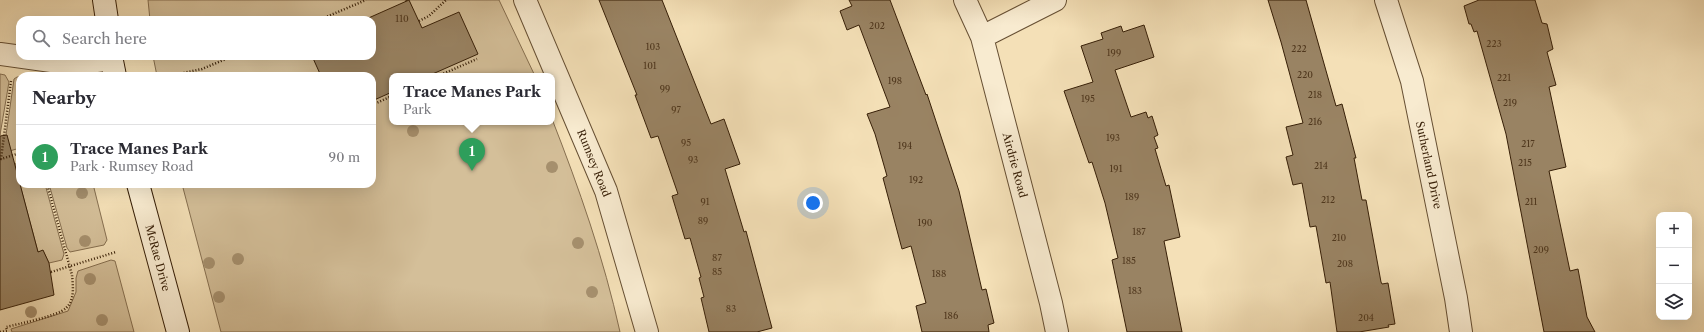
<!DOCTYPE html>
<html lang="en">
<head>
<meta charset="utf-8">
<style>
  :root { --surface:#fff; --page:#f2f2f3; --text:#2b2b33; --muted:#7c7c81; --line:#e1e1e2; --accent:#8f2418 }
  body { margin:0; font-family:"Libre Caslon Text",serif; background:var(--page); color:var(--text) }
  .controls { position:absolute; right:12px; bottom:12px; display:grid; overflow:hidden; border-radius:8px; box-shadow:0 4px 16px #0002 }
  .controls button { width:36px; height:36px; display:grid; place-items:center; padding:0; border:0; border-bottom:1px solid var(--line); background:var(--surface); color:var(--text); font:20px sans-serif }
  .you { position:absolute; left:813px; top:203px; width:14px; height:14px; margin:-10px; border:3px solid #fff; border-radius:50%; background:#1a73e8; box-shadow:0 0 0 6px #1a73e833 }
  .badge { display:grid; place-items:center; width:26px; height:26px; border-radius:50%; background:var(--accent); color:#fff; font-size:13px; font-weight:700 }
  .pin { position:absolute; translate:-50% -33px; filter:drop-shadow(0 1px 2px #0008) }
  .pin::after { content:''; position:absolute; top:21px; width:14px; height:12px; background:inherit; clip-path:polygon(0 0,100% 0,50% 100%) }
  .popup { position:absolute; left:389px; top:73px; width:166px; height:52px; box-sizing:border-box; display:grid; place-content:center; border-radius:8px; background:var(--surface); filter:drop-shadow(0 1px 3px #0005); font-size:13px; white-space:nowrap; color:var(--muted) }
  .popup b { font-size:15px; color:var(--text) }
  .popup::after { content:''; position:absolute; left:50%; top:100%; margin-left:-8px; border:8px solid transparent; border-top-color:var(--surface) }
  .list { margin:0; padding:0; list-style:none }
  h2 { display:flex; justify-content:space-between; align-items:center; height:52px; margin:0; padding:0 16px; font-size:17px }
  h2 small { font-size:13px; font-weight:400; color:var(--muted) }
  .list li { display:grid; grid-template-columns:26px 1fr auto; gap:12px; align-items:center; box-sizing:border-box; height:64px; padding:0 16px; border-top:1px solid var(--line) }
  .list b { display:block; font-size:15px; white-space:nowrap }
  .list p { margin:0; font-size:13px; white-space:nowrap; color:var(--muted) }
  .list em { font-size:13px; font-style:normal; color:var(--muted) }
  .icon { flex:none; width:22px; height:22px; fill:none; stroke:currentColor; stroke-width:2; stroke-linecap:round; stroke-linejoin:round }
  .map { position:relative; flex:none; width:1704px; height:332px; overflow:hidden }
  .search { position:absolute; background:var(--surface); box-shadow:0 4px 16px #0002; left:16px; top:16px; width:360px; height:44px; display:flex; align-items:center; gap:10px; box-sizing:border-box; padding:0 14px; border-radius:12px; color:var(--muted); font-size:15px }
  .panel { position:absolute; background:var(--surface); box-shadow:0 4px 16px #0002; left:16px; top:72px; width:360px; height:116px; border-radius:12px }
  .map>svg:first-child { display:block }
</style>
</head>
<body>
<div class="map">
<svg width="1704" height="332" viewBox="0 0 1704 332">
  <rect width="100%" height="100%" fill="#f4e0b7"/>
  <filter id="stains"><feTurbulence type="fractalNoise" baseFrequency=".005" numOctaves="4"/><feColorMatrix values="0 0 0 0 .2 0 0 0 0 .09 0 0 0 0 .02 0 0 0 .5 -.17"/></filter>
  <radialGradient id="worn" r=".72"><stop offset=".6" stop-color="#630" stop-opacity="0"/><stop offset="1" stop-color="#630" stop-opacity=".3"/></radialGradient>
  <path fill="#d4bf99" stroke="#866f50" d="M 148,0 L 499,0 L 535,76 L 392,76 L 392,122 L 552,122 L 552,119 C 579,188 604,259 620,332 L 221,332 L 182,184 L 372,184 L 372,76 L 157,76 L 153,56 L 372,56 L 372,20 L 150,20 Z
    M 0,74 L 5,75 L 9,82 L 0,135 Z
    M 17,77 L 20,77 L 20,148 L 6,152 L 4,149 L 14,79 Z
    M 20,162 L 20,184 L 45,184 L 64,254 L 62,260 L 49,263 L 43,251 L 38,252 L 15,166 L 15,164 Z
    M 49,184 L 93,184 L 107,240 L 104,245 L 70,252 L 67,248 Z
    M 111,260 L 115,261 L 134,332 L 12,332 L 11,329 L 68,311 L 76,292 L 76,278 L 78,271 Z"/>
  <path fill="#998363" stroke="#371f07" d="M 409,0 L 422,28 L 459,12 L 478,54 L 428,76 L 392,76 L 392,92 L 372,101 L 372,76 L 321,76 L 312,56 L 372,56 L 372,20 L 364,20 Z
    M 599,0 L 662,0 L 711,124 L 724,119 L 740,164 L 725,169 L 744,232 L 746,231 L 772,328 L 757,332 L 709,332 L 701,298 L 704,297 L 699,278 L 701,277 L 690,238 L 685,239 L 672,196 L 678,194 L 658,136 L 651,138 L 635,95 L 637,95 Z
    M 849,0 L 890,0 L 926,95 L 927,94 L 959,191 L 982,290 L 986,289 L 994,323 L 988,325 L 989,332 L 922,332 L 916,306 L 926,303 L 911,246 L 902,249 L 883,178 L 887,176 L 875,134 L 867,114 L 890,107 L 859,25 L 847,30 L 840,11 L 852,6 Z
    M 1268,0 L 1306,0 L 1336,106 L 1342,104 L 1356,158 L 1354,158 L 1362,200 L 1366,200 L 1381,282 L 1382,284 L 1388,283 L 1395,324 L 1388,325 L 1389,327 L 1359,332 L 1337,332 L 1330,282 L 1326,283 L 1316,226 L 1310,227 L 1302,183 L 1293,185 L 1286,157 L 1293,155 L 1286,127 L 1303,123 L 1281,42 Z
    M 1479,0 L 1535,0 L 1542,23 L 1547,24 L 1553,49 L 1547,52 L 1556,85 L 1549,87 L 1566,167 L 1549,171 L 1570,271 L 1578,269 L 1587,317 L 1595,332 L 1544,332 L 1506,134 L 1477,31 L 1474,32 L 1471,24 L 1469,24 L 1464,6 Z
    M 1144,25 L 1154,57 L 1115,70 L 1131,117 L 1146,112 L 1148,118 L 1152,116 L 1158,135 L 1154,137 L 1158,148 L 1155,149 L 1166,186 L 1169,185 L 1180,237 L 1164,241 L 1182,332 L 1127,332 L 1112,260 L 1118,258 L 1105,203 L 1092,162 L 1089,163 L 1064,91 L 1093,82 L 1081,46 L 1103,39 L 1101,33 L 1121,26 L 1123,32 Z
    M 7,135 L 38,252 L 43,250 L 49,263 L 54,295 L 0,310 L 0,136 Z"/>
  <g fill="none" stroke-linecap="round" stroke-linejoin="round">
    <g stroke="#664f33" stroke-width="24">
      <path id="street" d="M 525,0 L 606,191 L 647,332
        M 965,0 L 982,37 L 1051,303 L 1057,332
        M 1386,0 L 1412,81 L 1456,298 L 1461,332
        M 982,37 L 1055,0
        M 0,54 L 73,64 L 112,59"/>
    </g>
    <g stroke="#371f07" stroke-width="24">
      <path id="secondary" d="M 104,0 L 107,20
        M 111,56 L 115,76
        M 138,184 L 178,332"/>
    </g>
    <path stroke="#371f07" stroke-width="2.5" stroke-dasharray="1 2" stroke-linecap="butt" d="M 406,0 L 407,1
      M 319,20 L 366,0
      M 419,21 L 429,16 L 446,0
      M 169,76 L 202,69 L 233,56
      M 438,76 L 477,59
      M 11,81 L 1,159 L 20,153
      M 372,105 L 392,96
      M 51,272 L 116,252
      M 0,332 L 7,331 L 6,327 C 18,324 58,316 66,308 C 75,300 73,286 72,275 L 47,184"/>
    <use href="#street" stroke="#f8ebd0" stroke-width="22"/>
    <use href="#secondary" stroke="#f8ebd0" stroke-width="22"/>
  </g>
  <g fill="#a6906e">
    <circle cx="413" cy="131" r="6"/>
    <circle cx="552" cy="167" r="6"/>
    <circle cx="82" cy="193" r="6"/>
    <circle cx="85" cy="241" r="6"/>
    <circle cx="578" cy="243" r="6"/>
    <circle cx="238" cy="259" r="6"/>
    <circle cx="209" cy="263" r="6"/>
    <circle cx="90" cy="279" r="6"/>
    <circle cx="592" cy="292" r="6"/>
    <circle cx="219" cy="297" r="6"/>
    <circle cx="31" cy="312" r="6"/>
    <circle cx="102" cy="320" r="6"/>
  </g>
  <g text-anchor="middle" stroke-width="3" stroke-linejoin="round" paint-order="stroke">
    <g font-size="9" fill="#50381e">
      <text x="402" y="22">110</text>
      <text x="877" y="29">202</text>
      <text x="1494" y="47">223</text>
      <text x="653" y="50">103</text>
      <text x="1299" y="52">222</text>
      <text x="1114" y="56">199</text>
      <text x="650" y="69">101</text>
      <text x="1305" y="78">220</text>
      <text x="1504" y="81">221</text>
      <text x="895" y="84">198</text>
      <text x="665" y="92">99</text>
      <text x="1315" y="98">218</text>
      <text x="1088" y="102">195</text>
      <text x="1510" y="106">219</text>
      <text x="676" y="113">97</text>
      <text x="1315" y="125">216</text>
      <text x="1113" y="141">193</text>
      <text x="686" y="146">95</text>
      <text x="1528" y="147">217</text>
      <text x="905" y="149">194</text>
      <text x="693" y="163">93</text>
      <text x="1525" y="166">215</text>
      <text x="1321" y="169">214</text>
      <text x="1116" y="172">191</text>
      <text x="916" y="183">192</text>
      <text x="1132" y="200">189</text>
      <text x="1328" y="203">212</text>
      <text x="705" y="205">91</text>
      <text x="1531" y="205">211</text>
      <text x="703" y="224">89</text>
      <text x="925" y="226">190</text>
      <text x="1139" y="235">187</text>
      <text x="1339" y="241">210</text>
      <text x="1541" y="253">209</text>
      <text x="717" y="261">87</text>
      <text x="1129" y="264">185</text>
      <text x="1345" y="267">208</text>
      <text x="717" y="275">85</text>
      <text x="939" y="277">188</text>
      <text x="1135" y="294">183</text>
      <text x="731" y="312">83</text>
      <text x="951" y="319">186</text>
      <text x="1366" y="321">204</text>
    </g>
    <g font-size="11" fill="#371f07" stroke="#f8ebd0">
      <text transform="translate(594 163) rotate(68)" y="4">Rumsey Road</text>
      <text transform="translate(1015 165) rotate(75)" y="4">Airdrie Road</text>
      <text transform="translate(1429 165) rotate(78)" y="4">Sutherland Drive</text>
      <text transform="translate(158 258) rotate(75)" y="4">McRae Drive</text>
    </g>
  </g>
  <rect width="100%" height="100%" filter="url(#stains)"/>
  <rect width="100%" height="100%" fill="url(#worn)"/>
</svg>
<div class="controls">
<button>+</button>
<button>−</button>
<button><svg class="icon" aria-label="layers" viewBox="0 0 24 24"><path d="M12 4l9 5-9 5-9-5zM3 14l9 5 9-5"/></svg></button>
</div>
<div class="you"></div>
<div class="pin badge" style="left:472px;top:171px;background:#2e9e5b">1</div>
<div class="popup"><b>Trace Manes Park</b>Park</div>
<div class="search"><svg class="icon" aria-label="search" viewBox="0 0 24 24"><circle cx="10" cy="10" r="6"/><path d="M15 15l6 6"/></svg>Search here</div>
<section class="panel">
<h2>Nearby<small></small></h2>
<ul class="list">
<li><span class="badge" style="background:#2e9e5b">1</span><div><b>Trace Manes Park</b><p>Park · Rumsey Road</p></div><em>90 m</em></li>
</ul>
</section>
</div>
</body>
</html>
